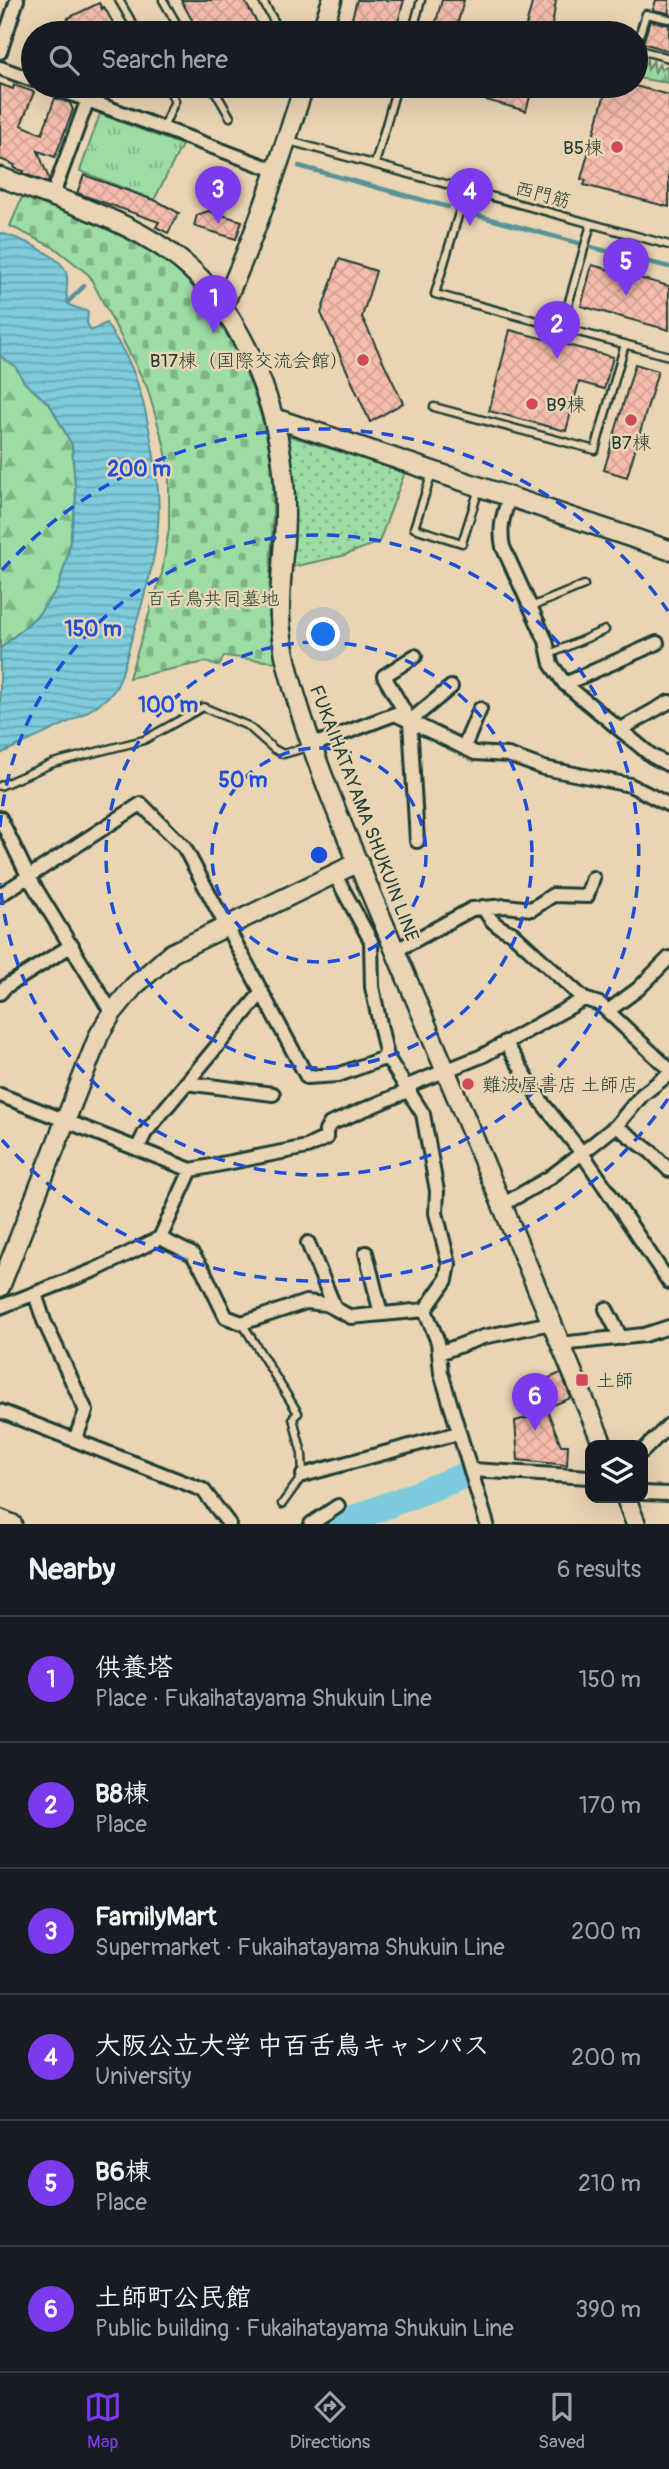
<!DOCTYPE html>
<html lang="en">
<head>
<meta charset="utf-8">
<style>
  :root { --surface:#171b24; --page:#242831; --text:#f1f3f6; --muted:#9ea1a6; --line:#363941; --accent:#7c3aed }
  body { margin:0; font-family:Pangolin,"Klee One",sans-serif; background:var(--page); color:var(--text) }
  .controls { position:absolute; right:21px; bottom:21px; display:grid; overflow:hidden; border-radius:14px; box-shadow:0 7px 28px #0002 }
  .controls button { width:63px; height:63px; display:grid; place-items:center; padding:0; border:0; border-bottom:2px solid var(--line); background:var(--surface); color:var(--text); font:35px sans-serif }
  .you { position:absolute; left:324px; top:635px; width:24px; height:24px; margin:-18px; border:5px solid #fff; border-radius:50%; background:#1a73e8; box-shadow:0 0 0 10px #1a73e833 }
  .badge { display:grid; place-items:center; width:46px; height:46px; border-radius:50%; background:var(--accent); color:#fff; font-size:23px; font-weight:700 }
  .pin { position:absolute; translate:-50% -58px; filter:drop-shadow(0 2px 4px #0008) }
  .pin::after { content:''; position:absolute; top:37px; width:24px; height:21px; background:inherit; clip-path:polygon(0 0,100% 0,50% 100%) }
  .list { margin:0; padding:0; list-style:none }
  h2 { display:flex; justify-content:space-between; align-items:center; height:91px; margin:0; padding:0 28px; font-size:30px }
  h2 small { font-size:23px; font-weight:400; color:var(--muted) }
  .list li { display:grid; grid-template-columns:46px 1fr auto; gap:21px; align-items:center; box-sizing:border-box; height:126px; padding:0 28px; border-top:2px solid var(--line) }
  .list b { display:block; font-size:26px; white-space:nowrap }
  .list p { margin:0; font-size:23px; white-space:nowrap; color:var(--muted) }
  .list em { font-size:23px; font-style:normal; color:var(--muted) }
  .icon { flex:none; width:38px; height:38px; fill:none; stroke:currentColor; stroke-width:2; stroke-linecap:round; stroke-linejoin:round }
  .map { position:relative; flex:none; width:669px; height:1524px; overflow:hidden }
  .search { position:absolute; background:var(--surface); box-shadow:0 7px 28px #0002; left:21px; right:21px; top:21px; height:77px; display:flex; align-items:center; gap:18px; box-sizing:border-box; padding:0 24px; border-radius:38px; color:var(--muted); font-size:26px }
  .sheet { height:847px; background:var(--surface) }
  nav { display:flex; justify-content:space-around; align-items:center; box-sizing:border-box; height:98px; border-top:2px solid var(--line); background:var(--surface); font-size:19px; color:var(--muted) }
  nav a { display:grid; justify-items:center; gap:4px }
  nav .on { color:var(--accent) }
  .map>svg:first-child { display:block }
</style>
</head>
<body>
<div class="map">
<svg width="669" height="1524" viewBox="0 0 669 1524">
  <defs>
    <pattern id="grass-dots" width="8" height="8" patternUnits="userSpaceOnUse" patternTransform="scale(1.75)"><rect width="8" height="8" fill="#9ddca4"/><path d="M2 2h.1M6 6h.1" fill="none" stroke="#7fb486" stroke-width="1.8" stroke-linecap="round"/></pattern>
    <pattern id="forest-firs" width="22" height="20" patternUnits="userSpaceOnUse" patternTransform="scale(1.75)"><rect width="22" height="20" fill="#9ddca4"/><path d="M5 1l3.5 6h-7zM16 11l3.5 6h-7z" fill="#7fb486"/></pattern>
    <pattern id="cemetery-stones" width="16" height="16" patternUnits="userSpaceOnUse" patternTransform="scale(1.75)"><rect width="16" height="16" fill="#9ddca4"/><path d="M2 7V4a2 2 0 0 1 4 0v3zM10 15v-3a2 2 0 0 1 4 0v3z" fill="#7fb486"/></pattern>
    <pattern id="park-tufts" width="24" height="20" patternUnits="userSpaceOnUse" patternTransform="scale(1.75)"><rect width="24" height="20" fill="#9ddca4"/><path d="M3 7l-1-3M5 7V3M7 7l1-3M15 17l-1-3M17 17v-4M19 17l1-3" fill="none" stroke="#7fb486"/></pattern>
    <pattern id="water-rules" width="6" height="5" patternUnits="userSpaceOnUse" patternTransform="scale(1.75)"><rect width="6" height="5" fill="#7dcbdc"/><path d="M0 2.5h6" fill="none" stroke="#66a6b3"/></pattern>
    <pattern id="building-cross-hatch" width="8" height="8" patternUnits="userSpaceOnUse" patternTransform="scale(1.75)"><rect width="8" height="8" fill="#f5bcad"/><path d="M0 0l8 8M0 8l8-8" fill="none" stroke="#d2a295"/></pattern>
  </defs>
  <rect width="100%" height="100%" fill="#e9d4b3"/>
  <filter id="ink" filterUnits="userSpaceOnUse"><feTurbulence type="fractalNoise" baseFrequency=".0143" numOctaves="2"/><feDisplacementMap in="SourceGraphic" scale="14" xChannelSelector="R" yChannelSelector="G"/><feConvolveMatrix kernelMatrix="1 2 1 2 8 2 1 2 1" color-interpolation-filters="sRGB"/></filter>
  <g filter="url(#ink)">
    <path fill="url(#grass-dots)" stroke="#5e8c6c" stroke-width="2" d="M 290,436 L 405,472 L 379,542 L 342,556 L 292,567 L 293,513 L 285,440 Z"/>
    <path fill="url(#forest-firs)" stroke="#5e8c6c" stroke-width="2" d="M 637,59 L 643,59 L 643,67 L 647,60 L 648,69 L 653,61 L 655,72 L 659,64 L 661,70 L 666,66 L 669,83 L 636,78 Z
      M 0,356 L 16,366 L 24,382 L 50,405 L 72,445 L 76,499 L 68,555 L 58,588 L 38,615 L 0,649 Z"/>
    <path fill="url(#cemetery-stones)" stroke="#5e8c6c" stroke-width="2" d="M 22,197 C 60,211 100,223 136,241 C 212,280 264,389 272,471 C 276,518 269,563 269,610 C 269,627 273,645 275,662 L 224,656 L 219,666 L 205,662 L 129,678 L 162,573 L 169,528 L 169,473 L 165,448 L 147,387 L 89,275 L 55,248 L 10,226 Z"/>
    <path fill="url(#park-tufts)" stroke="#5e8c6c" stroke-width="2" d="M 100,114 L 182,145 L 154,200 L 80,171 Z"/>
    <path fill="url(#water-rules)" stroke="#579299" stroke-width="2" d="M 0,233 C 17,237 60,255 66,272 C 70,284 63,293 69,305 L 88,312 L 87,323 L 91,331 L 106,323 C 116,339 128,356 134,374 C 148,410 162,488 158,525 C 155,563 144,598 133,634 C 129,646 122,681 115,689 C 99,713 28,740 0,754 L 0,649 L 38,615 L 58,588 L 68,555 L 76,499 L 72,445 L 50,405 L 24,382 L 15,366 L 0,356 Z"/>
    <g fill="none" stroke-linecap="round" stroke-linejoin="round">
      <path stroke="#579299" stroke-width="4.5" d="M 299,166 L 448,207
        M 461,211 L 578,243
        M 591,247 L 669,267
        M 68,302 L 84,286"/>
      <path stroke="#7dcbdc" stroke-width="26" d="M 339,1524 L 466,1475"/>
    </g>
    <path fill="url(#building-cross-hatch)" stroke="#1f3d34" stroke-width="2" d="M 181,0 L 244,0 L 263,33 L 199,33 Z
      M 357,0 L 404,0 L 395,33 L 348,33 Z
      M 442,0 L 464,0 L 455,33 L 433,33 Z
      M 533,0 L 556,0 L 551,33 L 524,33 Z
      M 656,0 L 669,0 L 669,13 L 653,10 Z
      M 99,3 L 102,9 L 104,7 L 119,33 L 70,33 L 64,23 L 69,19 L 68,18 Z
      M 650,21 L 669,25 L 669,51 L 643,43 Z
      M 0,84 L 13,89 L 14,85 L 34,92 L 21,125 L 42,134 L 55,98 L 70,103 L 73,110 L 55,157 L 38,151 L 49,179 L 48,183 L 23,173 L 24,171 L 14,168 L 15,165 L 0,159 Z
      M 447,86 L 533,86 L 526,111 L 446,89 Z
      M 607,86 L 635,86 L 669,95 L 669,207 L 584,185 L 586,180 L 581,179 Z
      M 84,175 L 159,202 L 179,213 L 168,233 L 156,227 L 159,222 L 77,193 Z
      M 208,211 L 242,221 L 236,239 L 194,226 L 197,215 Z
      M 339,259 L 376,271 L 362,317 L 403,403 L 370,422 L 321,313 Z
      M 592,265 L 669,286 L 669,330 L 581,306 Z
      M 510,330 L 613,357 L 604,389 L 579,382 L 566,431 L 489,411 Z
      M 635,364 L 658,371 L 627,477 L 604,470 Z
      M 561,1373 L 571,1398 L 546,1408 L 536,1383 Z
      M 548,1412 L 561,1445 L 568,1445 L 567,1465 L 518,1460 L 515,1421 Z"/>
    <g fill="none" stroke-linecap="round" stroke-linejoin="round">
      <g stroke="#1f3d34" stroke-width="11">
        <path id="lane" d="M 119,0 L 138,33
          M 163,0 L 182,33
          M 262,0 L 281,33
          M 563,30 L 577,33
          M 412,33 L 421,0
          M 636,46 L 646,14 L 669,19
          M 636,49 L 669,58
          M 212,86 L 230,117
          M 163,128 L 175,101 L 167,86
          M 289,141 L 669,245
          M 375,164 L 397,86
          M 466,189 L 435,294 L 669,356
          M 562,326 L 591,224
          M 434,407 L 595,450 L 625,344
          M 432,473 L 414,528 L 462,543 L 479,489
          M 531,607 L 584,585
          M 550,654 L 605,630
          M 0,786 L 53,763 L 144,740 L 203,707 L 248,726 L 274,749 L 283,754 L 311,746
          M 242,1323 L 298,1413 L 293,1418 L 302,1454 L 303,1475 L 282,1504"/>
      </g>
      <g stroke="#1f3d34" stroke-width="18">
        <path id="street" d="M 0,52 L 17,0
          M 0,68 L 33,80
          M 50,86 L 277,171
          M 52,197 L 88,99
          M 509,498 C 503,516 499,528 503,547 L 546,641 L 551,664 L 565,684 L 652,756 L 669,765
          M 415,656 L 384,676 L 410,721 L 417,841
          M 565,684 L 657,643
          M 410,721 L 451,687
          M 621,729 L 669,702
          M 313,745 L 395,714 L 475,753 L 508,755 L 544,768 L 630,785 L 669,805
          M 464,747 L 480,709
          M 0,818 L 28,876 L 112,1013
          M 335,875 L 371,941 L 372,987 L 387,1057
          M 0,895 L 141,804 L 184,847 L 307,1077 L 338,1075 L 387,1057 L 423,1114 L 437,1191 L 436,1213 L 449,1264 L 446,1280 L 425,1310 L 351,1317 L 326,1304 L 306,1302 L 242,1323 L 226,1317 L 203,1270 L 192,1254 L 160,1238
          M 483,907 C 491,922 497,927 512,933 L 584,999
          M 395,951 L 472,909 L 506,906 L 532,909 L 553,895 L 587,896 L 593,878
          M 0,993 L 5,987 L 72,945
          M 608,1011 L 638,989 L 669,958
          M 505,1042 L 543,1104 L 582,1153 L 669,1282
          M 186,1083 L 273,1094
          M 407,1086 L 482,1056 L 584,999 L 600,1004 L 669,1069
          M 0,1095 L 191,1170 L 307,1147 L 326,1138 L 326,1131 L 330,1124 L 410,1090
          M 616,1126 L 651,1152 L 669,1170
          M 137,1149 L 145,1133 L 262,992
          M 502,1205 L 549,1178 L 582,1153 L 616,1126 L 642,1095 L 669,1074
          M 308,1243 L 334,1306
          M 366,1253 L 381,1314
          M 35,1294 L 44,1321 L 86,1411 L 75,1440
          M 0,1307 L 95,1270 L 160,1238 L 191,1170
          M 606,1309 L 621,1338
          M 425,1310 L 438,1342 L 441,1373 L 487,1524
          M 560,1344 L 644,1335 L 669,1327
          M 439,1353 L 483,1337 L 551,1323
          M 0,1411 L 203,1490 L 229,1524
          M 643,1451 L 669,1425
          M 472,1470 L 590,1477
          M 303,1475 L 458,1433
          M 643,1493 L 669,1494
          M 311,1524 L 338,1506"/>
      </g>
      <g stroke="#1f3d34" stroke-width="23">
        <path id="secondary" d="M 321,33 L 332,0
          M 0,177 C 78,207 173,231 221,304 C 263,366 286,438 285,513 C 285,548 279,583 280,617 C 281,644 288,671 296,697 C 322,785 364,875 399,960 C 466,1122 536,1283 603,1445
          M 223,306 C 256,235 280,160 304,86
          M 274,418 L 669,550
          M 0,1287 L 99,1035 L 112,1013 L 134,986 L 172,953 L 359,862
          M 626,1498 L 636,1524
          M 0,1519 L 12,1524"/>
      </g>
      <use href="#lane" stroke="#e9d4b3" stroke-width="6"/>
      <use href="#street" stroke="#e9d4b3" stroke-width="12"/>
      <use href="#secondary" stroke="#e9d4b3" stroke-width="18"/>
    </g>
  </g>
  <g fill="none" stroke="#1d4ed8" stroke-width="3.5" stroke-dasharray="12 9">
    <circle cx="319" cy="855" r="107"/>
    <circle cx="319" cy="855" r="213"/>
    <path d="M0 827A320 320 0 1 1 0 883"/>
    <path d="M668 1099A426 426 0 0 1 2 1140M2 570A426 426 0 0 1 668 611"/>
  </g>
  <g fill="#d1495b" stroke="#e9d4b3" stroke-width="2.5">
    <circle cx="617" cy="147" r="7"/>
    <circle cx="363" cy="360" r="7"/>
    <circle cx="532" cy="404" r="7"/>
    <circle cx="631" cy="420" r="7"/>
    <circle cx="468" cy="1084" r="7"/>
    <rect x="575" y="1373" width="14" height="14" rx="3.5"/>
  </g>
  <g text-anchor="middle" stroke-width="5" stroke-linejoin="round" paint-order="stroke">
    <g font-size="19" fill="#1f3d34" stroke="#e9d4b3" text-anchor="start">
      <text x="603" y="154" text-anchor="end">B5棟</text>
      <text x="349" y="367" text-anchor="end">B17棟（国際交流会館）</text>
      <text x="546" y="411">B9棟</text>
      <text x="631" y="449" text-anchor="middle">B7棟</text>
      <text x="482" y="1091">難波屋書店 土師店</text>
      <text x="596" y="1387">土師</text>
    </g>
    <g font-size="19" fill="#1f3d34" stroke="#e9d4b3">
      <text transform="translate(543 194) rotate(15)" y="7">西門筋</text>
      <text transform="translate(365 813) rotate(69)" y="7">FUKAIHATAYAMA SHUKUIN LINE</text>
    </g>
    <g font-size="19" fill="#25453a" stroke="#e9d4b3">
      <text x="213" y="605">百舌鳥共同墓地</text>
    </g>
  </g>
  <circle cx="319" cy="855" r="10" fill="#1d4ed8" stroke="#e9d4b3" stroke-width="3.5"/>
  <g font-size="21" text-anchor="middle" font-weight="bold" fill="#1d4ed8" stroke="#e9d4b3" stroke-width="5" stroke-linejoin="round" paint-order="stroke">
    <text x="139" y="476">200 m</text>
    <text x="93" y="636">150 m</text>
    <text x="168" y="712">100 m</text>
    <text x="243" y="787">50 m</text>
  </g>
</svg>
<div class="controls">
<button><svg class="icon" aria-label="layers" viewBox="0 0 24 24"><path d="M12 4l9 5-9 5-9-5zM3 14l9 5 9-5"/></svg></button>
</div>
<div class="you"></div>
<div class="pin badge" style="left:214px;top:333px">1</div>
<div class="pin badge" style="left:557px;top:359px">2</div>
<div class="pin badge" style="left:218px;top:224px">3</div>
<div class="pin badge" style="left:470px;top:226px">4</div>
<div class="pin badge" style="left:626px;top:296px">5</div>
<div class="pin badge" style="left:535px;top:1431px">6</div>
<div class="search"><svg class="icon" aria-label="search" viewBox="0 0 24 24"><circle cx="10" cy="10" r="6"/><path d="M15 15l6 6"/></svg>Search here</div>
</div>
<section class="sheet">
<h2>Nearby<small>6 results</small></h2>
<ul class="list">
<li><span class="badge">1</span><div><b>供養塔</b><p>Place · Fukaihatayama Shukuin Line</p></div><em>150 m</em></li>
<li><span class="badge">2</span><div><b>B8棟</b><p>Place</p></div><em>170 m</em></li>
<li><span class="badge">3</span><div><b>FamilyMart</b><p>Supermarket · Fukaihatayama Shukuin Line</p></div><em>200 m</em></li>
<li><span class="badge">4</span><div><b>大阪公立大学 中百舌鳥キャンパス</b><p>University</p></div><em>200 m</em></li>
<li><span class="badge">5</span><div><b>B6棟</b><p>Place</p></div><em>210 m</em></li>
<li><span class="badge">6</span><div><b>土師町公民館</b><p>Public building · Fukaihatayama Shukuin Line</p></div><em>390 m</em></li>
</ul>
</section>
<nav>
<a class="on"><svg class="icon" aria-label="map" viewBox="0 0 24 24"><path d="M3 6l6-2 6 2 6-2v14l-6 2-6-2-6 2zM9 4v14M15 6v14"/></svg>Map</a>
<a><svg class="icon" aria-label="directions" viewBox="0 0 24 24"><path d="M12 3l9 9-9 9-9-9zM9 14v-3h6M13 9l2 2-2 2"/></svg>Directions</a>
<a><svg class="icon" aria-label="saved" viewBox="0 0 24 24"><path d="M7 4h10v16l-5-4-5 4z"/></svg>Saved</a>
</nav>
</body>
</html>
